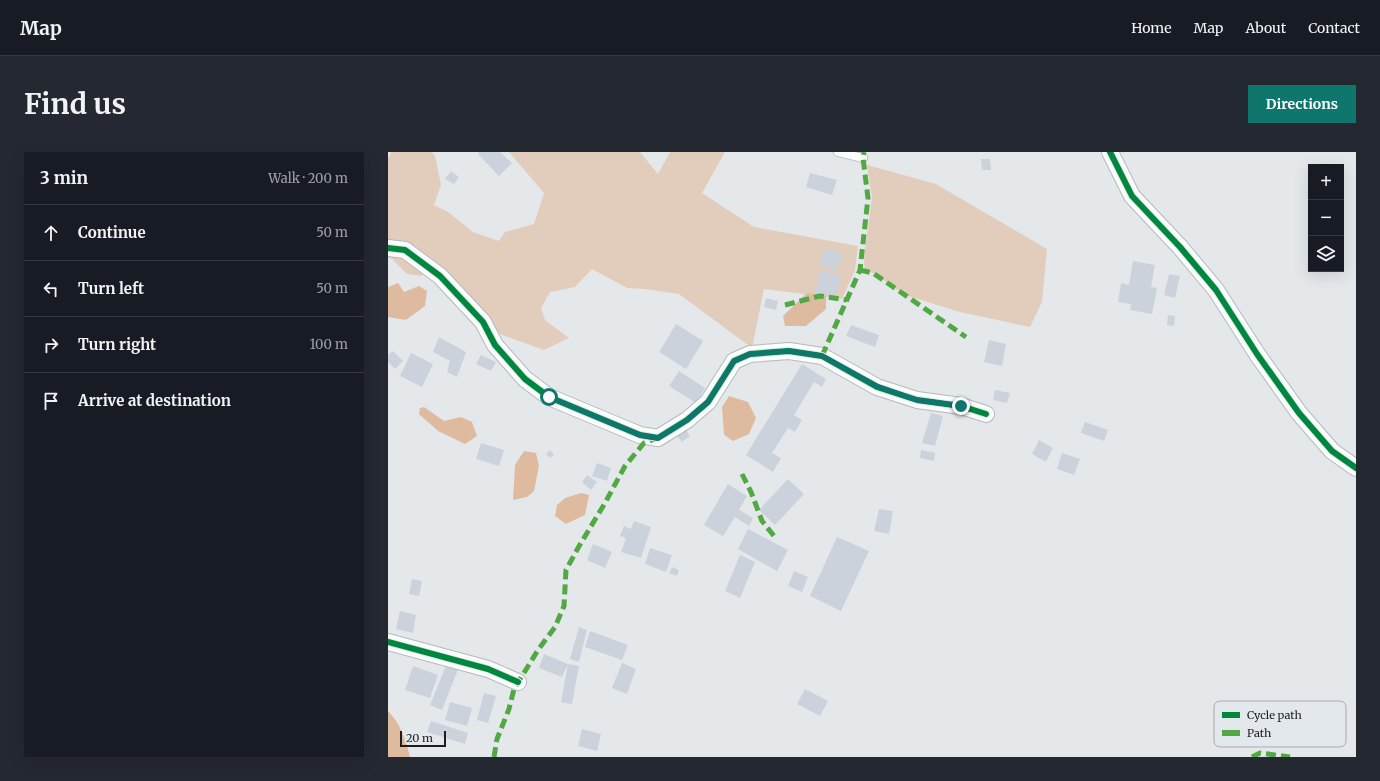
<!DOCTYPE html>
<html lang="en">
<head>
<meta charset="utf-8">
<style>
  :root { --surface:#171b24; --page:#242831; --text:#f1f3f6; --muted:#9ea1a6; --line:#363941; --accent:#0f766e }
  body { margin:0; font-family:Merriweather,serif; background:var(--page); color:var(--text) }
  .controls { position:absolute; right:12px; top:12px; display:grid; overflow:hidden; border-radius:0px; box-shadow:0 4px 16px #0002 }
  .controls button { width:36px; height:36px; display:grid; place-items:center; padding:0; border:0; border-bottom:1px solid var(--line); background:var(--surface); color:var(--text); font:20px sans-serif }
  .scale { position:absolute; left:12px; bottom:10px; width:46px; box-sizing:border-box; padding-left:4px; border:2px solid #1c1d1f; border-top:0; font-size:11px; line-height:14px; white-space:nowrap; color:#1c1d1f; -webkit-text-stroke:3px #e3e8ed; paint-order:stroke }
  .stop { position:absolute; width:12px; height:12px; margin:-9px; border:3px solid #0f766e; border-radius:50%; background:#fff }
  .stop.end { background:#0f766e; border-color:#fff; box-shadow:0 1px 4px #0008 }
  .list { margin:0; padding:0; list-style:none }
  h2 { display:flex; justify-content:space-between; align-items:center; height:52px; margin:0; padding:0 16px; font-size:17px }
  h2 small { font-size:13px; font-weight:400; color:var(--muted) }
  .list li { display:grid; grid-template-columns:26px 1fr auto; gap:12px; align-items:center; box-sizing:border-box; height:56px; padding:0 16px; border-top:1px solid var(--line) }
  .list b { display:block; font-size:15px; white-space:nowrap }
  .list em { font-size:13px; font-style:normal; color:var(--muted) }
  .icon { flex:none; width:22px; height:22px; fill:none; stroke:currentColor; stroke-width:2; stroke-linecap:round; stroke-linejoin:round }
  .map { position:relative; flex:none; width:968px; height:605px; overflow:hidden; border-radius:0px }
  header { display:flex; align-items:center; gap:24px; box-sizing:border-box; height:56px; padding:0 20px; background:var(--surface); border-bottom:1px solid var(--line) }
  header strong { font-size:19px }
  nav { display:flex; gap:22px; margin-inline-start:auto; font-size:14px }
  .intro { display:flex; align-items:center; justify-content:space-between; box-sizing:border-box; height:96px; padding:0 24px }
  h1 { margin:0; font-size:28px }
  .button { padding:10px 18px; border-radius:0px; background:var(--accent); color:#fff; font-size:14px; font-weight:700 }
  main { display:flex; gap:24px; padding:0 24px }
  aside { flex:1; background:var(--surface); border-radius:0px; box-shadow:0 4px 16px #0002 }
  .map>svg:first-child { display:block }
</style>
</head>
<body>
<header>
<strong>Map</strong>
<nav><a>Home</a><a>Map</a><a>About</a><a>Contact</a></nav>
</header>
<div class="intro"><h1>Find us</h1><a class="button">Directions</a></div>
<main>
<aside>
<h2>3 min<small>Walk · 200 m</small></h2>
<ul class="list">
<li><svg class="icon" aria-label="ahead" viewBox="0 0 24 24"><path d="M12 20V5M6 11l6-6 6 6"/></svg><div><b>Continue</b></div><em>50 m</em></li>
<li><svg class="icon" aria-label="left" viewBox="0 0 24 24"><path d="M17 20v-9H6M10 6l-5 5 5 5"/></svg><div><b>Turn left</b></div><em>50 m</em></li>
<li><svg class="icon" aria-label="right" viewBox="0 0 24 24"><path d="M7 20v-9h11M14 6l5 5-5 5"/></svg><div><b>Turn right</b></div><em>100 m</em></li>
<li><svg class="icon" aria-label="arrive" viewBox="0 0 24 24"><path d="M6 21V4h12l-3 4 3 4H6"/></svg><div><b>Arrive at destination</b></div></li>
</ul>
</aside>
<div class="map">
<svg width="968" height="605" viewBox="0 0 968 605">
  <rect width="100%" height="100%" fill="#e5e8eb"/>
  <path fill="#e2ccbc" d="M 3,0 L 44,0 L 47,4 L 53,33 L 46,53 L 60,60 L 85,80 L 111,89 L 117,80 L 146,72 L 156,41 L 121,0 L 252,0 L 270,22 L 282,0 L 337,0 L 314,41 L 366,75 L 470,94 L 467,118 L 454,147 L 376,137 L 364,196 L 291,142 L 257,137 L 239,136 L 204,117 L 187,135 L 162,140 L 153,156 L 157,168 L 181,186 L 156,198 L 112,182 L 100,164 L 43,117 L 33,124 L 19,122 L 4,107 L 0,105 L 0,7 Z
    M 479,13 L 548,32 L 659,97 L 654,150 L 642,175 L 572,160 L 517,143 L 485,121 L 477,119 L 476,106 L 484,46 Z"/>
  <path fill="#debb9f" d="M 10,131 L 16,140 L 31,134 L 39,139 L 37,154 L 18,168 L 0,165 L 0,135 Z
    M 419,141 L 438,144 L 438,157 L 418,174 L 397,174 L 395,164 Z
    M 341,244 L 360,250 L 368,266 L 361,282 L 345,289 L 336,283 L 334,255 Z
    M 36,255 L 56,269 L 73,265 L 84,270 L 89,284 L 77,292 L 50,279 L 31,262 L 32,256 Z
    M 136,299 L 148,301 L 151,314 L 146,339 L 139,345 L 125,348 L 127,313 Z
    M 193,341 L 201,343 L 197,363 L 178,372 L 167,364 L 169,353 L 177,346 Z
    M 0,559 C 12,571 18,588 22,605 L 0,605 Z"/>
  <path fill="#cbd2db" d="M 91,0 L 112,0 L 124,11 L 111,24 L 90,2 Z
    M 593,7 L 602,7 L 603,18 L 594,18 Z
    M 63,19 L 71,25 L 66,32 L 57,27 Z
    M 422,21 L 449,28 L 444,43 L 418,35 Z
    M 437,96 L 455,102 L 449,119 L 431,113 Z
    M 745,109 L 767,113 L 763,135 L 769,136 L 764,162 L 742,158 L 743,152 L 730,150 L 733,131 L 741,133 Z
    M 433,118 L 453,124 L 447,146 L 427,140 Z
    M 781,122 L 792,124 L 787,146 L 776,143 Z
    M 378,146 L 390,149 L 388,158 L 376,155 Z
    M 780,163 L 787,164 L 786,174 L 779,173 Z
    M 288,172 L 315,189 L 298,217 L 271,200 Z
    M 463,173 L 491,183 L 487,195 L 458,184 Z
    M 51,185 L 78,200 L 69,225 L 59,220 L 62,209 L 45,200 Z
    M 601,188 L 618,192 L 614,214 L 596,210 Z
    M 5,199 L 15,209 L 7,217 L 0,210 L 0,203 Z
    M 23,201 L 45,212 L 34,235 L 12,224 Z
    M 93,203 L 108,210 L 103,219 L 88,212 Z
    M 414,212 L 438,227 L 434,235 L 426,230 L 406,263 L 414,268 L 407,280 L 400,276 L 384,301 L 393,306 L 385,320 L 358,303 Z
    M 291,219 L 317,236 L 308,251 L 281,234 Z
    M 607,238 L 622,241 L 619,251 L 605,248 Z
    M 543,261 L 555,264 L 547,294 L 534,291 Z
    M 697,270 L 720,278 L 716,289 L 693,281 Z
    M 298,278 L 302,284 L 294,290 L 289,284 Z
    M 651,288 L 665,296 L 658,310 L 644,302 Z
    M 93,291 L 116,298 L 111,314 L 88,307 Z
    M 162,298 L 166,303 L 162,306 L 158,302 Z
    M 533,298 L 547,301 L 546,309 L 532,306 Z
    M 674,301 L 692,307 L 686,323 L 669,317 Z
    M 209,311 L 223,316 L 219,329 L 204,324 Z
    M 199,323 L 209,330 L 203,338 L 194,330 Z
    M 400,327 L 416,342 L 387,373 L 371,358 Z
    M 340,332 L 359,344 L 351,358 L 365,366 L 361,374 L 347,365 L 335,384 L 316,373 Z
    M 491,357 L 505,359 L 501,382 L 486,379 Z
    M 246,369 L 263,375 L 253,406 L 233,400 L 238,386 L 232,384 L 236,374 L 243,377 Z
    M 360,377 L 400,398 L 389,419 L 350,397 Z
    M 449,385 L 481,399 L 453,459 L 422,444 Z
    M 205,392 L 224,400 L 217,416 L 199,408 Z
    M 262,396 L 284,403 L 278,420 L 257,412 Z
    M 352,403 L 367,410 L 352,446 L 337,439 Z
    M 284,415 L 291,418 L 289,424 L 281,421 Z
    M 406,419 L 420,425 L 414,440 L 400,434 Z
    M 24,427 L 34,429 L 31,444 L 21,442 Z
    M 12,459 L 28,463 L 25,481 L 8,477 Z
    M 191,475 L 199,478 L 191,510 L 182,507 Z
    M 202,479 L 240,493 L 234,508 L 197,495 Z
    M 156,502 L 180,512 L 174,525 L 151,516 Z
    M 59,511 L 71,515 L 54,558 L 42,553 Z
    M 234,511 L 248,517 L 239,542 L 224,536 Z
    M 180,512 L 191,514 L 184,552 L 173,550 Z
    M 25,514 L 50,523 L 42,546 L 17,538 Z
    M 417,537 L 440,549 L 432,564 L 409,552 Z
    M 96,541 L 108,544 L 100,571 L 89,568 Z
    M 62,550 L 84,556 L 79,574 L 57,568 Z
    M 43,569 L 80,581 L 77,592 L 39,580 Z
    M 194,577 L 213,582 L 209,599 L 190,594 Z"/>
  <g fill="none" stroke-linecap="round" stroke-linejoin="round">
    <g stroke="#b6b9bb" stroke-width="10">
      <path id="lane" d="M 450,0 L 475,6"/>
    </g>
    <g stroke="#b6b9bb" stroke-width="18">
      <path id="street" d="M 722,0 L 744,44 L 792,95 L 828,138 L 869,202 L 911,261 L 944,299 L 968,316
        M 0,96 L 17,98 L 52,124 L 95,170 L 107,193 L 137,227 L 161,245 L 252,283 L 270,286 L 299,268 L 320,250 L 346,209 L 362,202 L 401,199 L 434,204 L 489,235 L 529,248 L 573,254 L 598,262
        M 0,490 L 100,517 L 130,530"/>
    </g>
    <use href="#lane" stroke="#fbfcfc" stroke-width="8"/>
    <use href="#street" stroke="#fbfcfc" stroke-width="16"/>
    <path stroke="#52a943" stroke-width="5" stroke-dasharray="10 5" stroke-linecap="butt" d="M 472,118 L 485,121 L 578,185
      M 397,153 L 432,144 L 459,148
      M 434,204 L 472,118 L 480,46 L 475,6 L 476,0
      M 354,322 L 363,340 L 374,369 L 386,384
      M 106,605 L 109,587 L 121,557 L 126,537 L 150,498 L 167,475 L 176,454 L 178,418 L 190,396 L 217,351 L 237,314 L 256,291 L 267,287
      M 864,605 L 872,601 L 902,605"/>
    <g stroke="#e3e8ed" stroke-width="8">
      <path id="cycleway" d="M 722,0 L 744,44 L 792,95 L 828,138 L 869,202 L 911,261 L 944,299 L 968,316
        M 0,96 L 17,98 L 52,124 L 95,170 L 107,193 L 137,227 L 161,245 L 252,283 L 270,286 L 299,268 L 320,250 L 346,209 L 362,202 L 401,199 L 434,204 L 489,235 L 529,248 L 573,254 L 598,262
        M 0,490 L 100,517 L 130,530"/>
    </g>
    <use href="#cycleway" stroke="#00873e" stroke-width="6"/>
  </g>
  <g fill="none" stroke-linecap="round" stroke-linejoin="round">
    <path stroke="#0f766e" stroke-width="5" d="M 161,245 L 252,283 L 270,286 L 299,268 L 320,250 L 346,209 L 362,202 L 401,199 L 434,204 L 489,234 L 529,248 L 573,254"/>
  </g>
  <rect x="826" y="549" width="132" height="46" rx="6" fill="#e3e8ed" stroke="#a7abaf" stroke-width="1"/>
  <rect x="834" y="560" width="18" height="6" fill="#00873e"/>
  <rect x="834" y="578" width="18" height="6" fill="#52a943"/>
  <g font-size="11" fill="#1c1d1f">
    <text x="859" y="567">Cycle path</text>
    <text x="859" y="585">Path</text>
  </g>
</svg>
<div class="controls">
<button>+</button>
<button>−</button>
<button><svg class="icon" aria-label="layers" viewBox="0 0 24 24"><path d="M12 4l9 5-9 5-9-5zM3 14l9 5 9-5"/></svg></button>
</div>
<div class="scale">20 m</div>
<div class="stop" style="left:161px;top:245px"></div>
<div class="stop end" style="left:573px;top:254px"></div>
</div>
</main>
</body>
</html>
